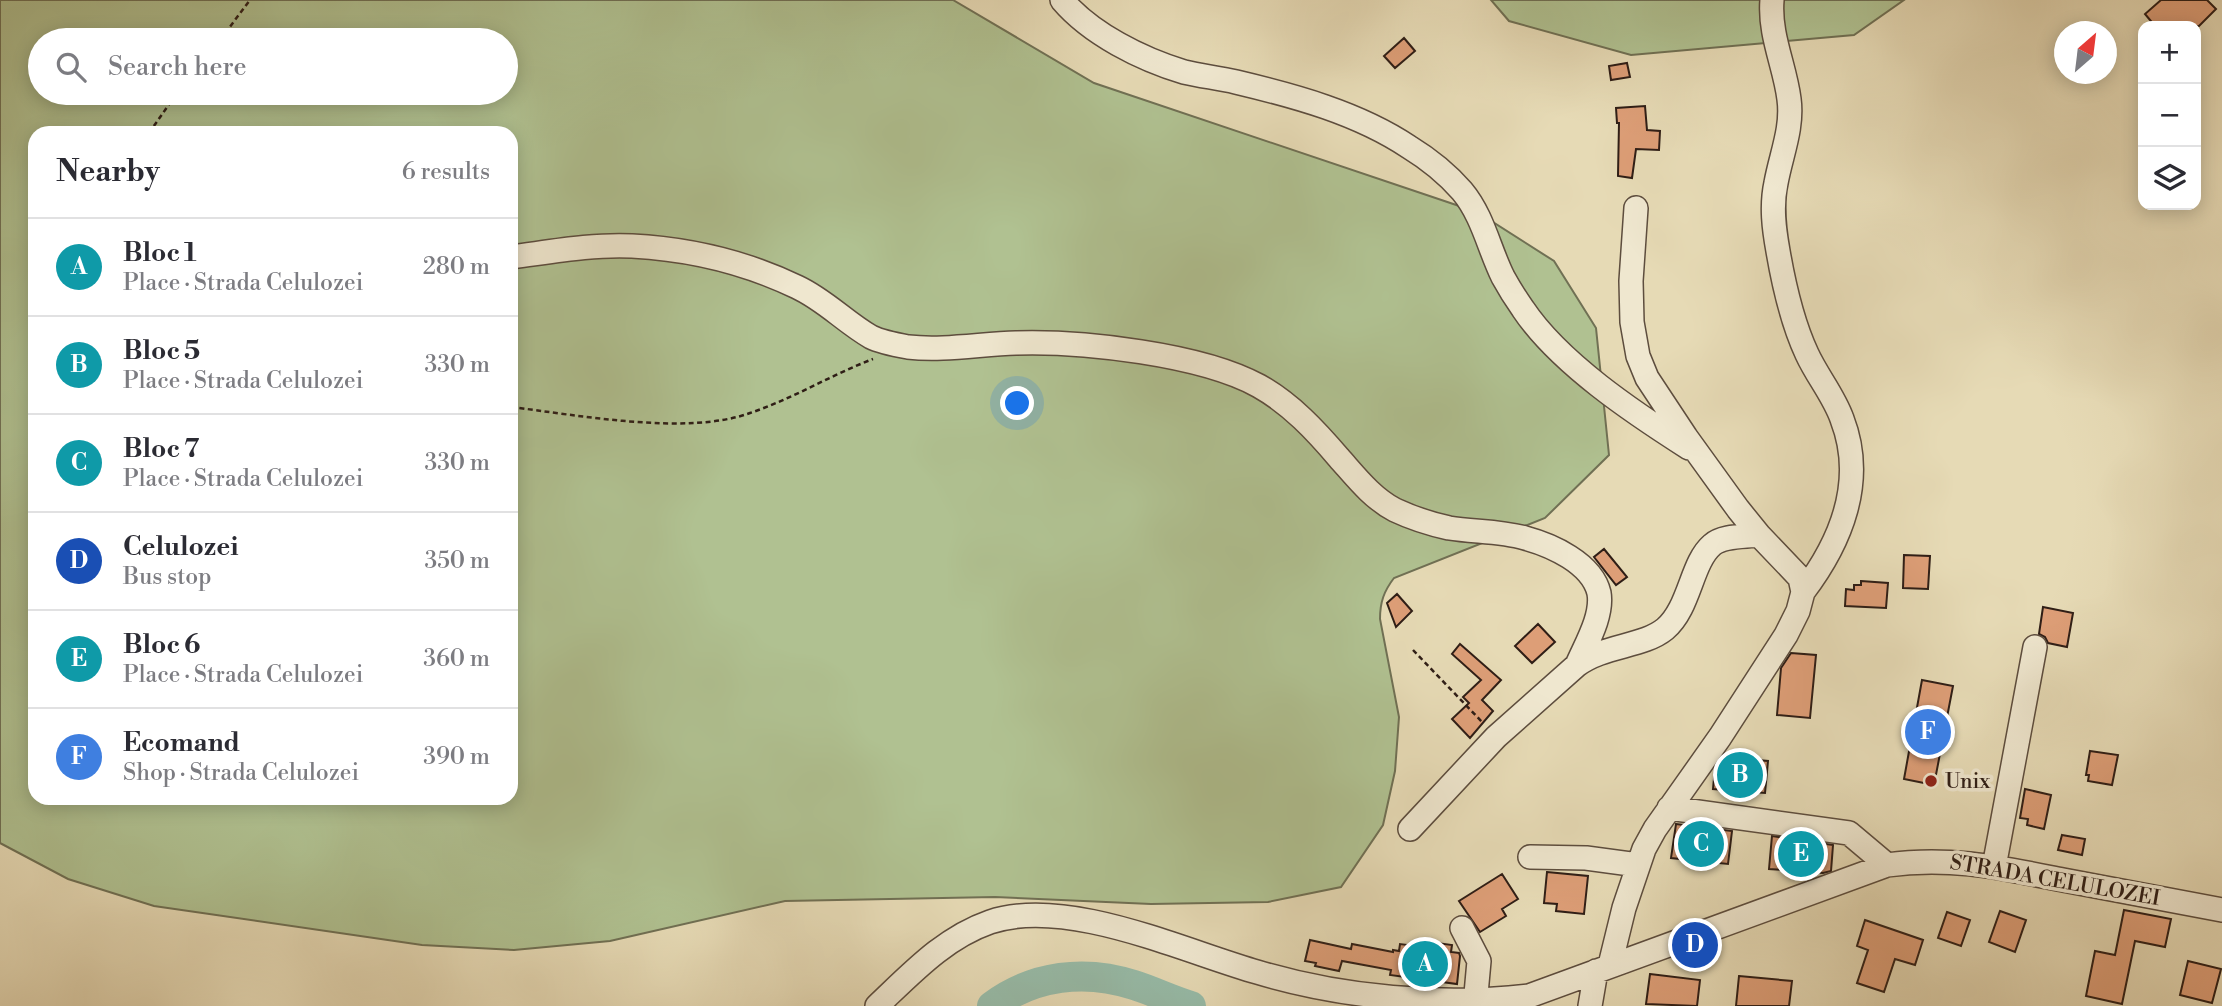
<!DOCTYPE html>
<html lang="en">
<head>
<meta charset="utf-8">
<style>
  :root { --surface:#fff; --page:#f2f2f3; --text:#2b2b33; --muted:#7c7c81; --line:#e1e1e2; --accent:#8f2418 }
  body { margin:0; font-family:"Libre Bodoni",serif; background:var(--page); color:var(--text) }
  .controls { position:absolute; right:21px; top:21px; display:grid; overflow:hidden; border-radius:14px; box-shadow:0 4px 18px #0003 }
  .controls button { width:63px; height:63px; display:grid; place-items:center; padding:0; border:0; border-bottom:2px solid var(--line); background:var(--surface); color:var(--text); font:35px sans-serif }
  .compass { position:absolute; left:2054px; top:21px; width:63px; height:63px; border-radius:50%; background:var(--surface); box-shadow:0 4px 18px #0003; rotate:28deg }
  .you { position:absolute; left:1018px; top:404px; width:24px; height:24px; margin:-18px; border:5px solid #fff; border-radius:50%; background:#1a73e8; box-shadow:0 0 0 10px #1a73e833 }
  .badge { display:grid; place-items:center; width:46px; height:46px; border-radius:50%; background:var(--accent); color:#fff; font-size:23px; font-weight:700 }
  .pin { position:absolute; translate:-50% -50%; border:4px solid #fff; box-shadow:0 2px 7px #0006 }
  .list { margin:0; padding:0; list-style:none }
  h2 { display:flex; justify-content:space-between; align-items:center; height:91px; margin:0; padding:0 28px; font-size:30px }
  h2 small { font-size:23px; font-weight:400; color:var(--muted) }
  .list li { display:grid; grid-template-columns:46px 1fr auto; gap:21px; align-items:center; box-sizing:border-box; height:98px; padding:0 28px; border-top:2px solid var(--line) }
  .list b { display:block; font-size:26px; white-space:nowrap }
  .list p { margin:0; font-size:23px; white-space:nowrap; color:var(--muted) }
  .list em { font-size:23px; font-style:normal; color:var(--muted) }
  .icon { flex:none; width:38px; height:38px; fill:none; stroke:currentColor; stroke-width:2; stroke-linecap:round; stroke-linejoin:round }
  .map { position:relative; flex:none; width:2222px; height:1006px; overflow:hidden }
  .search { position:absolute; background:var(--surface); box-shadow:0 4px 18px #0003; left:28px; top:28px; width:490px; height:77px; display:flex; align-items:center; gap:18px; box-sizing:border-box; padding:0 24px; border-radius:38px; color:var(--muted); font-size:26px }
  .panel { position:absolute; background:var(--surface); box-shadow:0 4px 18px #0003; left:28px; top:126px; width:490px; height:679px; border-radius:21px }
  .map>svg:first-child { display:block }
</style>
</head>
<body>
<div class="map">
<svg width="2222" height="1006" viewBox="0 0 2222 1006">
  <rect width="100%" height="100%" fill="#e6dab5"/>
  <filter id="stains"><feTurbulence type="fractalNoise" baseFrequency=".00286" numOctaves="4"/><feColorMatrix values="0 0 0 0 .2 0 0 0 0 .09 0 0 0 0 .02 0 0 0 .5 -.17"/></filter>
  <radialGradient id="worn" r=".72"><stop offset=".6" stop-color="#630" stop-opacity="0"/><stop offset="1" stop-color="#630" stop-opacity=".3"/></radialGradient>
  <path fill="#b0c191" stroke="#707054" stroke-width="2" fill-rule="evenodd" d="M 0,0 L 953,0 L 1094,83 L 1477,212 L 1554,261 L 1596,328 L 1609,455 L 1545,518 L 1394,578 C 1384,591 1380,602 1380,619 L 1399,717 L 1395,771 L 1383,825 L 1341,887 L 1268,902 L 1151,904 L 995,897 L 785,901 L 610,941 L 514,950 L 422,945 L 154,906 L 68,879 L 0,843 ZM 40,40 L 506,40 L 506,93 L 40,93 ZM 35,133 L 511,133 L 511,798 L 35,798 Z
    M 1491,0 L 1904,0 L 1854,35 L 1631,55 L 1509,21 Z"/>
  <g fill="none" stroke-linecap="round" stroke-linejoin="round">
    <path stroke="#97bba8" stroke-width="30" d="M 992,1006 C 1034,975 1085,969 1134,985 C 1153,991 1171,1000 1191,1006"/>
  </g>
  <path fill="#dd9e77" stroke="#2f1e16" stroke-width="2" d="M 2161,0 L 2207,0 L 2216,9 L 2199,26 L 2155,26 L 2145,14 Z
    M 1404,38 L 1415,51 L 1395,68 L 1384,56 Z
    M 1627,63 L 1630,77 L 1611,80 L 1609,66 Z
    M 1645,106 L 1647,130 L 1660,131 L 1659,150 L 1636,149 L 1632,178 L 1618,176 L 1619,123 L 1617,123 L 1616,108 Z
    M 1604,549 L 1627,577 L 1616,585 L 1594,557 Z
    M 1904,555 L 1930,556 L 1928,589 L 1903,588 Z
    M 1861,581 L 1888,583 L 1886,608 L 1845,606 L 1846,589 L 1854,590 L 1854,585 L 1861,585 Z
    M 1397,594 L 1412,611 L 1396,627 L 1387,603 Z
    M 2043,607 L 2073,613 L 2067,647 L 2048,643 L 2045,637 L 2039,634 Z
    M 1538,624 L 1555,642 L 1532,663 L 1515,646 Z
    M 1460,644 L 1501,680 L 1482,700 L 1493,711 L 1470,738 L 1452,719 L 1469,703 L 1463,697 L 1481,680 L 1452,654 Z
    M 1791,653 L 1816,655 L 1810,718 L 1777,715 L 1781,668 Z
    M 1922,680 L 1953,686 L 1934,785 L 1904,779 Z
    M 2090,751 L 2118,755 L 2112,785 L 2088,781 L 2089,775 L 2086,775 Z
    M 1723,757 L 1768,761 L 1765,793 L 1713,789 L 1715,768 Z
    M 2025,789 L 2051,795 L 2044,829 L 2027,825 L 2028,819 L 2020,818 Z
    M 1676,824 L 1732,831 L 1728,864 L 1671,858 Z
    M 2062,835 L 2085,839 L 2082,855 L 2058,850 Z
    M 1772,836 L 1833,845 L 1831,871 L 1823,873 L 1769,869 Z
    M 1547,872 L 1588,876 L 1584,914 L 1556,911 L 1557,904 L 1544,903 Z
    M 1502,874 L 1518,899 L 1502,909 L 1506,916 L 1480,932 L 1459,901 Z
    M 2124,910 L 2171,919 L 2165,947 L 2135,941 L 2122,1004 L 2086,996 L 2095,951 L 2115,955 Z
    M 2000,911 L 2026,920 L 2015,952 L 1989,942 Z
    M 1947,912 L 1970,920 L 1961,946 L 1938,938 Z
    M 1865,920 L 1923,940 L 1915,965 L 1895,959 L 1884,992 L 1857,983 L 1868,950 L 1857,946 Z
    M 1310,940 L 1351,949 L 1352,944 L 1393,952 L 1393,950 L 1399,951 L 1400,944 L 1415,946 L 1416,940 L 1452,945 L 1451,952 L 1459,953 L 1460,956 L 1457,984 L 1390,975 L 1391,970 L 1342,961 L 1339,971 L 1315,966 L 1316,963 L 1305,961 Z
    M 2188,961 L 2221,969 L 2212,1003 L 2180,995 Z
    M 1650,974 L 1700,980 L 1697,1006 L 1646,1004 Z
    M 1739,976 L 1792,981 L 1789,1006 L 1736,1006 Z"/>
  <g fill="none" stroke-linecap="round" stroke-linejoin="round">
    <g stroke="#5d4d3e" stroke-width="26">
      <path id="minor" d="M 1062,0 C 1091,34 1141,59 1184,72 C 1201,76 1219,78 1236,82 C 1295,96 1358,113 1409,147 C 1427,158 1448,175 1462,191 C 1483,216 1489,249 1503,277 C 1509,288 1516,299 1523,309 C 1559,363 1634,413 1689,448
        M 1772,0 C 1769,35 1785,66 1789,99 C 1793,128 1781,155 1776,183 C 1771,206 1774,229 1778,251 C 1784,286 1792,322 1807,354 C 1817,376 1834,396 1842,419 C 1866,481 1841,542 1803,592
        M 511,257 C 550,252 592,244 632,246 C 689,249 745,262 797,287 C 825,300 845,322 871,337 C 881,342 897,345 908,347 C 943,351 981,344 1016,343 C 1082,341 1201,354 1259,386 C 1291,404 1316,431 1339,458 C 1356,477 1372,498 1395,510 C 1412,518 1431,524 1449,528 C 1474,532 1501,531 1525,538 C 1551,545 1592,563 1599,593 C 1603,616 1586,644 1577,665
        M 1669,808 L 1849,833 L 1887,865
        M 1410,829 L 1496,737 L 1577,665 C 1604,645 1643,647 1665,629 C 1690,608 1691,563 1712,545 C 1723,535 1745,537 1759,535
        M 1530,857 L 1586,858 L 1638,865
        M 1994,867 L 2035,647
        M 1462,928 L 1479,961 L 1475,1005 L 1478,1006
        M 1610,965 L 1624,908 L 1644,849 L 1655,829 L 1720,737 L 1786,635 L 1798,611 L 1803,592 L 1800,578 L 1759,535 L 1738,509 L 1686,437 L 1647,378 L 1638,356 L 1632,322 L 1631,281 L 1636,208
        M 877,1006 C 912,973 944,938 990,922 C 1066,896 1183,951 1257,972 C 1343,998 1441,1006 1529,996 L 1887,865 C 1950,856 2002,868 2063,880 C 2116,890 2169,900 2222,910
        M 1590,1006 L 1596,971"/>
    </g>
    <path stroke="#2f1e16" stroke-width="2.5" stroke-dasharray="5 3.5" stroke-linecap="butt" d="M 220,40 L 250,0
      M 149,133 L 177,93
      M 511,407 C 578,415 687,436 750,413 C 792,399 831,375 873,359
      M 1413,650 L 1483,723"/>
    <use href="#minor" stroke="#efe7cf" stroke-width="23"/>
  </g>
  <circle fill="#8f2418" stroke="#efe7cf" stroke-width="2.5" cx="1931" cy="781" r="7"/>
  <g text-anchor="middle" stroke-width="7" stroke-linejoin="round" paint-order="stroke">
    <g font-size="21" fill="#2f1e16" stroke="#efe7cf" text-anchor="start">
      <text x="1945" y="788">Unix</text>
    </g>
    <g font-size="21" fill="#2f1e16" stroke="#efe7cf">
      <text transform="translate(2055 880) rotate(10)" y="7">STRADA CELULOZEI</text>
    </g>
  </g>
  <rect width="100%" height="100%" filter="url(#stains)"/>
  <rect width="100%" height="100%" fill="url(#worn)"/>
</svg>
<div class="controls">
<button>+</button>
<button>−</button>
<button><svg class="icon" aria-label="layers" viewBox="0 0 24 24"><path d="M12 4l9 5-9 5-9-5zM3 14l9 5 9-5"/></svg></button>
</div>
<svg class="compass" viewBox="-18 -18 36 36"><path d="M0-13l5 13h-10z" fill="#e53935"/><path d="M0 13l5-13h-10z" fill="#7c7c81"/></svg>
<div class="you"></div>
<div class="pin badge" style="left:1425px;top:964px;background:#0f9aa8">A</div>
<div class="pin badge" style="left:1740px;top:775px;background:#0f9aa8">B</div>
<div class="pin badge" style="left:1701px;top:844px;background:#0f9aa8">C</div>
<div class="pin badge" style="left:1695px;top:945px;background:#1a4fb4">D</div>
<div class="pin badge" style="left:1801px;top:854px;background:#0f9aa8">E</div>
<div class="pin badge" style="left:1928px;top:732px;background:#3f7fe0">F</div>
<div class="search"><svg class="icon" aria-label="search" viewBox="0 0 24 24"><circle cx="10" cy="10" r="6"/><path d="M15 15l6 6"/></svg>Search here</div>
<section class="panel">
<h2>Nearby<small>6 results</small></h2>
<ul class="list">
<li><span class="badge" style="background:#0f9aa8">A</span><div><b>Bloc 1</b><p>Place · Strada Celulozei</p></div><em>280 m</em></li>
<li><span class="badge" style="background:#0f9aa8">B</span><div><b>Bloc 5</b><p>Place · Strada Celulozei</p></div><em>330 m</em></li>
<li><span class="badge" style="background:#0f9aa8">C</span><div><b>Bloc 7</b><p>Place · Strada Celulozei</p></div><em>330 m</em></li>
<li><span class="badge" style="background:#1a4fb4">D</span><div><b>Celulozei</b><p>Bus stop</p></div><em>350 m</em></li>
<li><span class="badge" style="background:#0f9aa8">E</span><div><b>Bloc 6</b><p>Place · Strada Celulozei</p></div><em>360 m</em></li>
<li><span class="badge" style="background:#3f7fe0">F</span><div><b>Ecomand</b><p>Shop · Strada Celulozei</p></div><em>390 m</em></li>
</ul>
</section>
</div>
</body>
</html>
